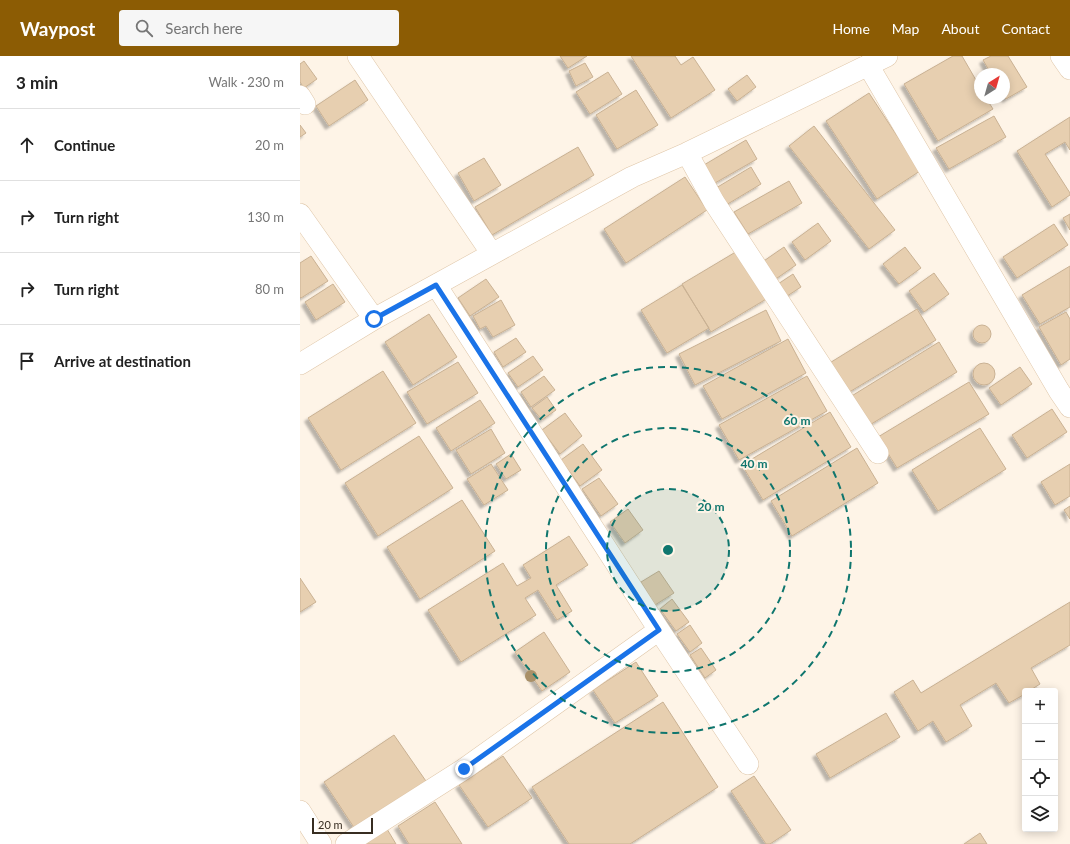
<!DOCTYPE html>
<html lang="en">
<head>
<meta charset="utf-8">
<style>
  :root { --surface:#fff; --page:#f6f6f6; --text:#222; --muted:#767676; --line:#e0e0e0; --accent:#8c5c04 }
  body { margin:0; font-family:Lato,sans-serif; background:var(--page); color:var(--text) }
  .controls { position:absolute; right:12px; bottom:12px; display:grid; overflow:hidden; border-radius:4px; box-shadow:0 2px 10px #0003 }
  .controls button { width:36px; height:36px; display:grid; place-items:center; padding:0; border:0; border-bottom:1px solid var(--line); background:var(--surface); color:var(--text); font:20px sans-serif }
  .compass { position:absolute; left:674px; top:12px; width:36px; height:36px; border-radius:50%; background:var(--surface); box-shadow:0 2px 10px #0003; rotate:37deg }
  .scale { position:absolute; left:12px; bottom:10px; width:61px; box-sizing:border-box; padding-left:4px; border:2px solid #372d21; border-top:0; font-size:11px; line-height:14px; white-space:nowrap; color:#372d21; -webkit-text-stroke:3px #fef4e7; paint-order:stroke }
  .stop { position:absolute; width:12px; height:12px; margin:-9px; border:3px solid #1a73e8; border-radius:50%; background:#fff }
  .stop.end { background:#1a73e8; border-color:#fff; box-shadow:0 1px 4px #0008 }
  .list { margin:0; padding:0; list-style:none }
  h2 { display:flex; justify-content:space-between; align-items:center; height:52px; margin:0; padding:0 16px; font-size:17px }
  h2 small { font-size:13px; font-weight:400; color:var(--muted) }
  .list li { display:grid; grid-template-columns:26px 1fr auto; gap:12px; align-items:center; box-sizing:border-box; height:72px; padding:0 16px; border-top:1px solid var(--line) }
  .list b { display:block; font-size:15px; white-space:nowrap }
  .list em { font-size:13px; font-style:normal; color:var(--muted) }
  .icon { flex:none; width:22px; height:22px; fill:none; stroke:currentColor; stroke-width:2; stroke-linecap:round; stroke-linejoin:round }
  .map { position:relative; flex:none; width:770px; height:788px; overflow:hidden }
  header { display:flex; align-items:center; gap:24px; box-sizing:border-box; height:56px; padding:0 20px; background:var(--accent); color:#fff }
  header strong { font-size:19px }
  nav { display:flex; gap:22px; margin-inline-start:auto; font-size:14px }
  .search { width:280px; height:36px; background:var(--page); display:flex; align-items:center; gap:10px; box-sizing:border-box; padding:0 14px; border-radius:4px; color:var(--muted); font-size:15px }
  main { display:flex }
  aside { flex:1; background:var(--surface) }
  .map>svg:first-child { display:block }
</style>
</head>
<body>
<header>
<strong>Waypost</strong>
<div class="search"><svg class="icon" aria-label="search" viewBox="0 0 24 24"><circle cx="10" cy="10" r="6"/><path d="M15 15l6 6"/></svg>Search here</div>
<nav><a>Home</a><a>Map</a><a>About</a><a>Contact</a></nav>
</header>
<main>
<aside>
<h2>3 min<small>Walk · 230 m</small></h2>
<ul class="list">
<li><svg class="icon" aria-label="ahead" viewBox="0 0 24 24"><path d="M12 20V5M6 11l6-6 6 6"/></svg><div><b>Continue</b></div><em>20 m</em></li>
<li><svg class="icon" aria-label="right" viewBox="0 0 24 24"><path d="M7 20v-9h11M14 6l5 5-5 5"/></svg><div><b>Turn right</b></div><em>130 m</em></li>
<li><svg class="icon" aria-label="right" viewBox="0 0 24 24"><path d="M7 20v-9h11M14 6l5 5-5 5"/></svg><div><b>Turn right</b></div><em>80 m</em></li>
<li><svg class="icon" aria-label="arrive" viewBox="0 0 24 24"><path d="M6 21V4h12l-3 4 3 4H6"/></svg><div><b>Arrive at destination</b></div></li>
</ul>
</aside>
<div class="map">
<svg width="770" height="788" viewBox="0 0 770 788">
  <defs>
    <filter id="shadow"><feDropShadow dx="-3.5" dy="3.5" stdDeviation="1" flood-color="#0004"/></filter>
  </defs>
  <rect width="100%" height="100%" fill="#fef4e7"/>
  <path fill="#e7cfb0" stroke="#c9b193" filter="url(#shadow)" d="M 260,0 L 287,0 L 268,12 Z
    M 331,0 L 375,0 L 381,9 L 393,1 L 415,34 L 371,62 Z
    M 653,0 L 662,0 L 680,31 L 680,42 L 686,42 L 693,53 L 638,85 L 604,28 Z
    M 691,0 L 708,0 L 727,31 L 706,43 L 704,40 L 704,18 L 691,18 L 683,4 Z
    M 4,5 L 17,23 L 4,32 L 0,26 L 0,8 Z
    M 285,7 L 293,21 L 276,30 L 269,15 Z
    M 308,16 L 322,38 L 290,58 L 276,36 Z
    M 447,19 L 456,31 L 437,45 L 428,33 Z
    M 55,24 L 68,44 L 29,70 L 16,50 Z
    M 336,34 L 358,69 L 317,93 L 296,59 Z
    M 569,37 L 620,115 L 577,143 L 526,65 Z
    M 694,60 L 706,81 L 649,113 L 636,92 Z
    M 770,61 L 770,94 L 765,86 L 745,98 L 770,137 L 770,139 L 752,151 L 717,95 Z
    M 0,69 L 6,77 L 0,81 Z
    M 514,70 L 595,174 L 569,193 L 489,90 Z
    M 446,84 L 457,103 L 415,127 L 404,109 Z
    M 278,91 L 294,119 L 192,179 L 175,151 Z
    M 184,102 L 201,129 L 174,145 L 158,117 Z
    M 451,111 L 461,128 L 426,149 L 416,132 Z
    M 385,121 L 407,154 L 326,207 L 304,173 Z
    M 489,125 L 502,147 L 448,178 L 434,156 Z
    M 770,158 L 770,174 L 763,162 Z
    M 518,167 L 531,185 L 505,204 L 492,186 Z
    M 754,168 L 768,189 L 717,222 L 703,201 Z
    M 484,191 L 496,209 L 470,227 L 458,209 Z
    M 605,191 L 621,212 L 599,228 L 583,208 Z
    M 439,194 L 468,242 L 411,276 L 382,228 Z
    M 11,200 L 28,225 L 1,242 L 0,241 L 0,207 Z
    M 770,210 L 770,251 L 740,268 L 722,239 Z
    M 634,217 L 649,238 L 624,256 L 609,235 Z
    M 493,218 L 501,231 L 481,244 L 472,232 Z
    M 186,223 L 199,241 L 170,260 L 158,242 Z
    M 33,228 L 45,246 L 16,264 L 5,246 Z
    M 382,229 L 409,272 L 367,297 L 341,254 Z
    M 201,244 L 215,269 L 193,281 L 186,270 L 180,273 L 173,260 Z
    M 617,253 L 636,284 L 546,338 L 528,308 Z
    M 466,254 L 481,285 L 395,329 L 379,298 Z
    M 766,256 L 770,263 L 770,303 L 761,309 L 739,271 Z
    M 129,258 L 157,301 L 113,329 L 85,286 Z
    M673 278a9 9 0 1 1 18 0a9 9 0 1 1-18 0Z
    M 216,282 L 226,296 L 203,311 L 194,296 Z
    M 488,283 L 506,317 L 422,363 L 403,330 Z
    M 639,286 L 657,316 L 568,370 L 550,341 Z
    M 233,300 L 243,314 L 218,331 L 208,317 Z
    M 158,306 L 178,337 L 127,368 L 107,336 Z
    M673 318a11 11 0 1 1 22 0a11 11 0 1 1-22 0Z
    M 720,311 L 732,328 L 701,349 L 689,332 Z
    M 83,315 L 116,367 L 41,414 L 8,362 Z
    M 244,320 L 255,334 L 231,351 L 221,336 Z
    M 507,320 L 527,355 L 439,404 L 419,369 Z
    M 669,326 L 689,358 L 597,412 L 578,381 Z
    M 247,341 L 256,354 L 242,364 L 232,352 Z
    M 180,344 L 195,367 L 151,395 L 136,372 Z
    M 752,353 L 767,376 L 727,402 L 712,379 Z
    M 530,356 L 551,391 L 463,444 L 442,409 Z
    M 265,357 L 282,380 L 260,398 L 242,374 Z
    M 680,372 L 706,413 L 638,455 L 612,414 Z
    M 191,373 L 205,397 L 171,418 L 156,394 Z
    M 119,380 L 153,432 L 78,480 L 45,427 Z
    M 283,388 L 302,414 L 280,430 L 261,404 Z
    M 557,392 L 578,427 L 492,480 L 471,445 Z
    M 211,398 L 221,414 L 206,423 L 196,408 Z
    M 191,408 L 208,434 L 184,449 L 167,423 Z
    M 770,408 L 770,440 L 755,449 L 741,426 Z
    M 299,422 L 318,448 L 301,460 L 282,433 Z
    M 162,444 L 195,495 L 120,543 L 87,491 Z
    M 770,450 L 770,463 L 764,454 Z
    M 328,453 L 343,474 L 325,487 L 310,466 Z
    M 269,480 L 288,509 L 256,529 L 272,555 L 257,564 L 238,534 L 225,542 L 236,559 L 161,606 L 128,554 L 203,507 L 217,530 L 231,522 L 223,509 Z
    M 359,515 L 374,537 L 355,549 L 341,526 Z
    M 0,522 L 16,546 L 0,556 Z
    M 372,543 L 389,566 L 376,575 L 360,553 Z
    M 770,546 L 770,589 L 731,612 L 740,628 L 729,635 L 725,635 L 725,638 L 709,647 L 696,627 L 660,649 L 672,670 L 646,686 L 633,665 L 618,675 L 594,636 L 613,624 L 621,637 Z
    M 390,569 L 402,587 L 390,596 L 377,578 Z
    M 244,576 L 270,616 L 242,635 L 215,596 Z
    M 401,592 L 416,614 L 405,622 L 390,599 Z
    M 336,606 L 358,640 L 315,667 L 293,634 Z
    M 363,646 L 418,731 L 330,788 L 269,788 L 232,731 Z
    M 586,657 L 600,681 L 530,722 L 516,698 Z
    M 94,679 L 128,728 L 57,776 L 24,726 Z
    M 203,700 L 232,742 L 188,771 L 159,729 Z
    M 454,720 L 491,774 L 470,788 L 466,788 L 431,735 Z
    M 135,746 L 162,788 L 109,788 L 98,770 Z
    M 87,773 L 96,788 L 63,788 Z
    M 680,777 L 687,788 L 664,788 Z"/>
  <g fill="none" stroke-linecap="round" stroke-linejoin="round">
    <g stroke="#dfc6a8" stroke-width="22">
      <path id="minor" d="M 58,0 L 192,198
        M 761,0 L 770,13
        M 568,9 L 759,335 L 770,351
        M 0,40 L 5,48
        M 387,97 L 414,146 L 578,397
        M 0,158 L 74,263
        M 136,229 L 359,574 L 448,708
        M 0,308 L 74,263 L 192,198 L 332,121 L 387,97 L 587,0
        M 0,755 L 21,788
        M 46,788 L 164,713 L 359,574"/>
    </g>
    <use href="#minor" stroke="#fff" stroke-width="21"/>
  </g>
  <circle fill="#a99068" cx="231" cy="620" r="6"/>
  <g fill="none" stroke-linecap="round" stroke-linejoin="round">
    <path stroke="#1a73e8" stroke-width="5" d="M 74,263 L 136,229 L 359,574 L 164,713"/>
  </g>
  <circle cx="368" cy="494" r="61" fill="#0f766e" fill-opacity=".12"/>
  <g fill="none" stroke="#0f766e" stroke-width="2" stroke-dasharray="7 5">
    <circle cx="368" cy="494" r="61"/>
    <circle cx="368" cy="494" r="122"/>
    <circle cx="368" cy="494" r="183"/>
  </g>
  <circle cx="368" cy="494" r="6" fill="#0f766e" stroke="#fef4e7" stroke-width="2"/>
  <g font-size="12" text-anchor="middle" font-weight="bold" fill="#0f766e" stroke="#fef4e7" stroke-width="4" stroke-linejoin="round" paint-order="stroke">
    <text x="497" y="369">60 m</text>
    <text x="454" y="412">40 m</text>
    <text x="411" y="455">20 m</text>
  </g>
</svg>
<div class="controls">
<button>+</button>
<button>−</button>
<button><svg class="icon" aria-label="locate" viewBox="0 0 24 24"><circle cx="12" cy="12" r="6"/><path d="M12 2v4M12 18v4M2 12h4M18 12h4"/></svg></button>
<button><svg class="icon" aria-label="layers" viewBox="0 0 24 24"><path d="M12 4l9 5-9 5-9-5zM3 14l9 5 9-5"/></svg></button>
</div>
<svg class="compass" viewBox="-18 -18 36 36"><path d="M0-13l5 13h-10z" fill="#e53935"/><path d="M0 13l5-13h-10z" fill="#767676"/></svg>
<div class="scale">20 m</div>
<div class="stop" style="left:74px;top:263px"></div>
<div class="stop end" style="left:164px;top:713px"></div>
</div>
</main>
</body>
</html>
